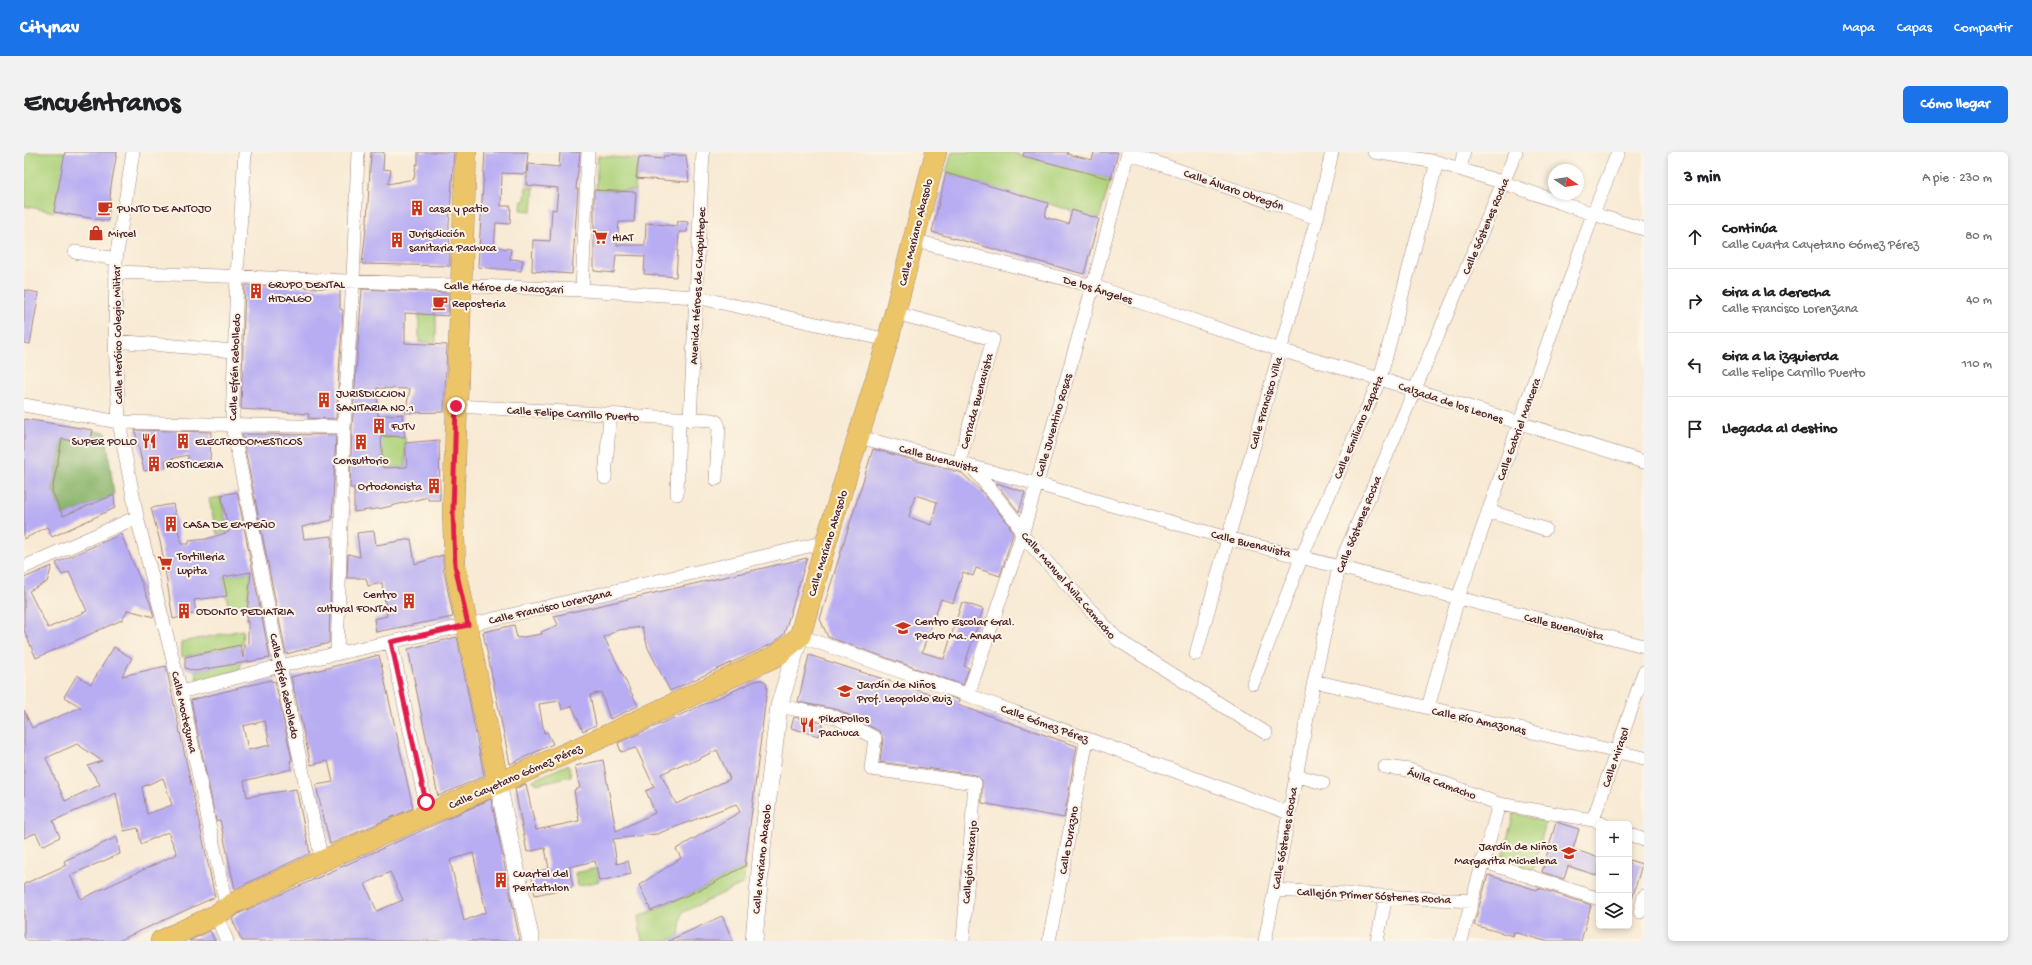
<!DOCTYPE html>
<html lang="es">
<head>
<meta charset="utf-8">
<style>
  :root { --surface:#fff; --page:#f2f2f2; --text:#202124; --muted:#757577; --line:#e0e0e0; --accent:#1a73e8 }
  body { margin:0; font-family:"Gochi Hand",sans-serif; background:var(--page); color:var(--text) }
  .controls { position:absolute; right:12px; bottom:12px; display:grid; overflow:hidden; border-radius:6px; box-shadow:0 2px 6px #0003 }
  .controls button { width:36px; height:36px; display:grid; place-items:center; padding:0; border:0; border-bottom:1px solid var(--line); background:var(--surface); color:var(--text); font:20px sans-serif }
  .compass { position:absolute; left:1524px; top:12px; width:36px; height:36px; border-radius:50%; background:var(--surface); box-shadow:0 2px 6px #0003; rotate:102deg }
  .stop { position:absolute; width:12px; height:12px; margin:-9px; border:3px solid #e11d48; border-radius:50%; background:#fff }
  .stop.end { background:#e11d48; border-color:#fff; box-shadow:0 1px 4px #0008 }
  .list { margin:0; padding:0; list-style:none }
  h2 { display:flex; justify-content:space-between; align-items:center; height:52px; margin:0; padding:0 16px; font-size:17px }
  h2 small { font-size:13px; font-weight:400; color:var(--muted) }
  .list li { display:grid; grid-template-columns:26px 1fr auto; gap:12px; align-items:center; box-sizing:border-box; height:64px; padding:0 16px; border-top:1px solid var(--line) }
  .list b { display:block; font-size:15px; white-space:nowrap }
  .list p { margin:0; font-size:13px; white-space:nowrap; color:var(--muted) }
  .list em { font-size:13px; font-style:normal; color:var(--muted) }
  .icon { flex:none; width:22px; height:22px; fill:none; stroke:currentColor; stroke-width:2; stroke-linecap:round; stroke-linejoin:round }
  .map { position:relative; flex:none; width:1620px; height:789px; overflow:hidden; border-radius:6px }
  header { display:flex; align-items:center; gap:24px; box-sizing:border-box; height:56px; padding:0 20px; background:var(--accent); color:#fff }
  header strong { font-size:19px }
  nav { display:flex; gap:22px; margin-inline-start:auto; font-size:14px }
  .intro { display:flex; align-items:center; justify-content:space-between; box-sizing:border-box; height:96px; padding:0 24px }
  h1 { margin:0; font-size:28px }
  .button { padding:10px 18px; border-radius:6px; background:var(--accent); color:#fff; font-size:14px; font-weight:700 }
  main { display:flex; gap:24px; padding:0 24px }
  aside { flex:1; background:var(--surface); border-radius:6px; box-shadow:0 2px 6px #0003 }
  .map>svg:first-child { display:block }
  .green { fill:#aed37c; stroke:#7c7954 }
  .forest { fill:#8ab56c; stroke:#6a6a4c }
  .building { fill:#b8adf3; fill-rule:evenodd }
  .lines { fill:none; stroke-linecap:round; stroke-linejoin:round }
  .minor-casing { stroke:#a18480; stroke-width:14 }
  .tertiary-casing { stroke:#a18480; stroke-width:18 }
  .primary-casing { stroke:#a18480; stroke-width:22 }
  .minor { stroke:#fff; stroke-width:13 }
  .tertiary { stroke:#fff; stroke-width:17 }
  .primary { stroke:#edc569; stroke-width:21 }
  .route { stroke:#e11d48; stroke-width:5 }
  .labels { text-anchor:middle; stroke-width:4; stroke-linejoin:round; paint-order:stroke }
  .street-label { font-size:12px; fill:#4a1f2b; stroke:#fcf5e5 }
  .poi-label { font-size:12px; fill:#4a1f2b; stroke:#fcf5e5; text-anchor:start }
</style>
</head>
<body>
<header>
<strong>Citynav</strong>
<nav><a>Mapa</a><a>Capas</a><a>Compartir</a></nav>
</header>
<div class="intro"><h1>Encuéntranos</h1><a class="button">Cómo llegar</a></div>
<main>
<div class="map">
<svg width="1620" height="789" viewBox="0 0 1620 789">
  <rect width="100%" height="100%" fill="#fcf5e5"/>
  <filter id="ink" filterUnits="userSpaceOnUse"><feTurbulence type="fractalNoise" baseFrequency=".025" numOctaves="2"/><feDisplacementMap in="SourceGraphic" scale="8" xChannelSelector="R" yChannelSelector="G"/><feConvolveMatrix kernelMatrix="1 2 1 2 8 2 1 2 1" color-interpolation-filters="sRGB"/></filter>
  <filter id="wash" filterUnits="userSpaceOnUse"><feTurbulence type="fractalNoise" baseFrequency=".012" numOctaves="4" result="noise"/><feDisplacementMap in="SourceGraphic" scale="16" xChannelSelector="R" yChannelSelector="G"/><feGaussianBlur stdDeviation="0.9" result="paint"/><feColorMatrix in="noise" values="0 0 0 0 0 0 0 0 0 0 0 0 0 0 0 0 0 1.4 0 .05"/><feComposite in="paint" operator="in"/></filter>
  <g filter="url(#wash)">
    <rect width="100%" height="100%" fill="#f8ead4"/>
    <!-- green -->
    <path class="green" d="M0,0H42L30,60L0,54Z
      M928,0H987L1087,27L1075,67L922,21Z
      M574,4L614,7L611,39L572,38Z
      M502,35H510L508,59L497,58L498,49L501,48Z
      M395,162H412V191L395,190Z
      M344,284L381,285L382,315L359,316L358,296L343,297Z
      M197,345L203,380L193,382L185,347Z
      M227,420L224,453L205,458L199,425Z
      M219,478L218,493L158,505L157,490Z
      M217,510L216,518L174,530L171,519Z
      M543,613L545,615L547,624L513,632L512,630L510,631L509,628Z
      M1490,661L1522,670L1509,718L1477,710Z
      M721,714L720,731L658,761L655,784L644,789H618L614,765L682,735Z
      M573,716L575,729L554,734L551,721Z"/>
    <!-- forest -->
    <path class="forest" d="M40,274L82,281L90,343L39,364L28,339Z"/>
    <g id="blocks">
      <!-- building -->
      <path class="building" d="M41,0H93L87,34L84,69L30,60Z
        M347,0H360L359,17L367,18L364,32L390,27L392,12H394V0H430L425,73L426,114L338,112L343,68Z
        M461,0H504L502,22L478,21L477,54H487L486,72L472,71L470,95L487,97L486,107L499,108L497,119L454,115Z
        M536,0H556L552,37H554L548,122L508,119L509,88L526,89L528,57L532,58L534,36L502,33L504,12L535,15Z
        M1000,0H1044L1043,2L1068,8L1070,0H1094L1087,27L999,4Z
        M662,3L665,30L612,26L615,5L639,7V4Z
        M922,21L1024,51L1021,65L1044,72L1048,58L1075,67L1060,122L908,80Z
        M570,38L612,40L610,70H595L593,93H621L622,71L653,74L654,69L664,70L663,80H655L652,125L620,122L621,104L592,103L590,121L570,119Z
        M221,133L316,137V157L319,158L312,267L284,266L285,262L217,257Z
        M338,137L425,141L424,164L381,161V191L423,193L420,260L381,261L386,237L353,236L354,264L378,262L381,285L357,284L359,316L383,315L381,291L415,288L416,348H404V345L359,356L330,360V336H326L328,275Z
        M0,138L15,141L6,192L0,191Z
        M0,267L69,278L66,292L38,287L28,339L39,364L90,343L91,356L28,385L23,375L0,387Z
        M111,278L187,280L186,311L164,313V303L141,308L142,316L120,319Z
        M218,282L312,283L308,368L278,375L280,387L308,384L305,491L262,502Z
        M849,297L938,321L958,340L985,373L989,382L976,424L952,416L949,424L939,420L929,451L917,447L898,500L920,507L938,450L959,457L940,514L945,516L939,533L804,485L796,467ZM891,343L913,350L907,373L885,365Z
        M972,331L1001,340L995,360Z
        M213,340L246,506L171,519L161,516V505L216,493L219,506L220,493L224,492V469L222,470L227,420L199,425L203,444L170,448L172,461L149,467L137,393L127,356L149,352L157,392H165V389L182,387L205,380L197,343Z
        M350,379L352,393L387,387L391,412L419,403V415L429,465L352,480L350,467L363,464L358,431L344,434L342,426H323L324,402L336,405L333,381Z
        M97,382L126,451L130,465L104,458L98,468L12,506L0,478V426L28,414L23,430L5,439L24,476L63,459L45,420L38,423L32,411Z
        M783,406L760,482L748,492L646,539L624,496L618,475L594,478L580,485L614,554L586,567L577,540L566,543L572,573L559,579L548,554L538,558L536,549L515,552L520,581L523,580L529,592L486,612L459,480L490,473L493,486L518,482L517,480L534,473L530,464Z
        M433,485L460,624L414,644L384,497Z
        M90,495L108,506L98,524L142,514L191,745L94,789H0V732L42,713L40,709L93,685L96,702L46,723L57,747L153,702L144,680L117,692L114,676L100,679L92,641L29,669L36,685L18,694L12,681L0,686V558L8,576L57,555L40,545L53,523L67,532ZM53,592L78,609L64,614L76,633L41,649L22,606ZM139,626L148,653L123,662L118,635Z
        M355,503L389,656L306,692L292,633L309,630L304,609L287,613L267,525Z
        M785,503L921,547L923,544L935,548L934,553L1053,594L1040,666L958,651V628L952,623L856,610L859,587L855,579L815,558L774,550Z
        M247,528L248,530L251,529L268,608L266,609L268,617L220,629L223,645L272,637L286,701L211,737L196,668L192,669L167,548ZM241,569L246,593L224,598L219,574Z
        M738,528L742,531L743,537L721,714L682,735L627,759L615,733L657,706L652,697L716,660L712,652L633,682L589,687L593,712L604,709L607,722L575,729L571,709L545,715L549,735L511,743L507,721L525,717L521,696L503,700L491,637L502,632L512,678L555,669L550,638L556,636L551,614L579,608L592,679L631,661L622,639L630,635L612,596L597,600L594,591L731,529ZM693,598L706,627L652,652L637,622L663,610L664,612Z
        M770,565L799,571L795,584L767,576Z
        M467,647L496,789H218L208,767L216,761ZM449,701L462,760L440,769L426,708ZM366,720L379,748L353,759L341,732Z
        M1532,670L1555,677L1549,697L1575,706V724L1544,714L1540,727L1518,720Z
        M1605,708L1618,712L1608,747H1605Z
        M1464,723L1513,738L1514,736L1567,753L1557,789H1521L1490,780L1489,784L1450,773Z
        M698,764L709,789H644Z
        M186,779L191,789H165Z"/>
    </g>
  </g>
  <g filter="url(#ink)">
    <use href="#blocks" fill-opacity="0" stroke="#a18480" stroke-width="1"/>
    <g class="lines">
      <!-- minor casing -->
      <g class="minor-casing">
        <path id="minor" d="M109,0L92,107L91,189L95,270L113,365L157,540L203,757
          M221,0L213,124L208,273L256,514L298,709
          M1350,0L1413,10L1480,31L1569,62L1620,77
          M1104,1L1293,66
          M1436,17L1440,0
          M888,88L1069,134L1256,198L1356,227L1620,310
          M51,100L92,107
          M92,120L558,138L672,145L864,188
          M558,138L564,0
          M871,161L969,187L935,311
          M91,189L210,199
          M0,253L95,270L320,275
          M432,254L689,268L693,270L695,275L692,327
          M666,268L679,0
          M835,285L1013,332L1203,386L1620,494
          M948,315L992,369L998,383L1094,488L1242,581
          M581,326L586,264
          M653,342L655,267
          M1464,359L1521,377
          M0,415L113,365
          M776,484L944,543L1265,661
          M367,490L404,663
          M313,502L320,275L329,128L334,0
          M1172,502L1293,66L1308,0
          M1290,529L1620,606
          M1229,531L1278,404L1356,227L1413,10
          M157,540L256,514L444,473L802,390
          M944,543L998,383L1069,134L1104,0
          M755,554L811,565L851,586L847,617L951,631L939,789
          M1404,556L1434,446L1569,62L1594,0
          M1361,615L1386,618L1475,652L1569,668L1579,672
          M1271,623L1299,631
          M1569,668L1620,520
          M1605,682L1620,688
          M1458,709L1575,747
          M1251,738L1448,749
          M1616,760L1620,744
          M192,763L203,789
          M1025,789L1063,587
          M1241,789L1290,529L1315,415L1492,0
          M1353,789L1362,744
          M1437,789L1475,652"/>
      </g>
      <!-- tertiary casing -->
      <g class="tertiary-casing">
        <path id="tertiary" d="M474,631L507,789
          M730,789L738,696L755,554L776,484"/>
      </g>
      <!-- primary casing -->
      <g class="primary-casing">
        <path id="primary" d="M442,0L429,360L431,413L474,631
          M137,789L192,763L210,751L298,709L579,585L754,503L776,484L802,390L864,188L912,0"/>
      </g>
      <!-- minor -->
      <use href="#minor" class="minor"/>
      <!-- tertiary -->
      <use href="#tertiary" class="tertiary"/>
      <!-- primary -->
      <use href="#primary" class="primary"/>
    </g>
  </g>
  <g class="lines" filter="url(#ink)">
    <!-- route -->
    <path class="route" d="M402,650L367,490L444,473L431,413L429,360L432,254"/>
  </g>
  <!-- icons -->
  <defs>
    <g id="cafe-bare" transform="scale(1.2)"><path d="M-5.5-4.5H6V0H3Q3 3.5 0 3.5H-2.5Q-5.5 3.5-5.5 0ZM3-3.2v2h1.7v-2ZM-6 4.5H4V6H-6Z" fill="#c8321e" stroke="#fcf5e5" stroke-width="2.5" paint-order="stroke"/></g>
    <g id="building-bare" transform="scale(1.2)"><path d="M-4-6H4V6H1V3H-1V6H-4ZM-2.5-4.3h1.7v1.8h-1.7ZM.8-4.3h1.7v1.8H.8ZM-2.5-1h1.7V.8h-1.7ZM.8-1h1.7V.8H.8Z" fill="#c8321e" stroke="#fcf5e5" stroke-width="2.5" paint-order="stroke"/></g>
    <g id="shop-bare" transform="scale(1.2)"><path d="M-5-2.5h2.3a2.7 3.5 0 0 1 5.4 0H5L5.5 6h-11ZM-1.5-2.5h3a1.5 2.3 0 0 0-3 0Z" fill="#c8321e" stroke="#fcf5e5" stroke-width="2.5" paint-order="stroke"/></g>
    <g id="supermarket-bare" transform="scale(1.2)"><path d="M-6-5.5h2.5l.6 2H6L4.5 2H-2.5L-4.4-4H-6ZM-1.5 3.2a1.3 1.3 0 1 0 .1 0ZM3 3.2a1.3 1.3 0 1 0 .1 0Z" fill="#c8321e" stroke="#fcf5e5" stroke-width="2.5" paint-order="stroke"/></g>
    <g id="restaurant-bare" transform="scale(1.2)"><path d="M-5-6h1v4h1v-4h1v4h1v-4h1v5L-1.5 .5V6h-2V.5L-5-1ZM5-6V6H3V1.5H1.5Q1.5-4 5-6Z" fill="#c8321e" stroke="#fcf5e5" stroke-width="2.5" paint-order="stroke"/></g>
    <g id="school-bare" transform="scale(1.2)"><path d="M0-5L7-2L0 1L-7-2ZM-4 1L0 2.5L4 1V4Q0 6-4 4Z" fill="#c8321e" stroke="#fcf5e5" stroke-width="2.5" paint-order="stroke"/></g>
  </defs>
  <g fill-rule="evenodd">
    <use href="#cafe-bare" x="81" y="56"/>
    <use href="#building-bare" x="393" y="56"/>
    <use href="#shop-bare" x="72" y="81"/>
    <use href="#supermarket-bare" x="576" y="85"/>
    <use href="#building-bare" x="373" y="88"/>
    <use href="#building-bare" x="232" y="139"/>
    <use href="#cafe-bare" x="416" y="151"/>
    <use href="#building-bare" x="300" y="248"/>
    <use href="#building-bare" x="355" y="274"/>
    <use href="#restaurant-bare" x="125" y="289"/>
    <use href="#building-bare" x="159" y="289"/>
    <use href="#building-bare" x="337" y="290"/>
    <use href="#building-bare" x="130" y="312"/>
    <use href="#building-bare" x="410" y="334"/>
    <use href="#building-bare" x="147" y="372"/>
    <use href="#supermarket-bare" x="141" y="411"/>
    <use href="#building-bare" x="385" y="449"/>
    <use href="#building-bare" x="160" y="459"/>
    <use href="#school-bare" x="879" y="476"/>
    <use href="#school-bare" x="821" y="539"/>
    <use href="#restaurant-bare" x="783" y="573"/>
    <use href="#school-bare" x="1545" y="701"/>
    <use href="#building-bare" x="477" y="728"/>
  </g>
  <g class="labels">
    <!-- street labels -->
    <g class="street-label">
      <text transform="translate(1210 37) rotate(19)" y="4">Calle Álvaro Obregón</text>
      <text transform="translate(1461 74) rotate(-67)" y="4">Calle Sóstenes Rocha</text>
      <text transform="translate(891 80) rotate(-76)" y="4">Calle Mariano Abasolo</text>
      <text transform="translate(673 134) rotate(-87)" y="4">Avenida Héroes de Chapultepec</text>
      <text transform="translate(480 135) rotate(2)" y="4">Calle Héroe de Nacozari</text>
      <text transform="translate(1074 137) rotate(17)" y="4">De los Ángeles</text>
      <text transform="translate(93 183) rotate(-91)" y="4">Calle Heróico Colegio Militar</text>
      <text transform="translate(210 215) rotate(-88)" y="4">Calle Efrén Rebolledo</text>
      <text transform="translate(952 249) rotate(-75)" y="4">Cerrada Buenavista</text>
      <text transform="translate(1427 250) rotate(18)" y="4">Calzada de los Leones</text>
      <text transform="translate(1241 251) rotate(-74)" y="4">Calle Francisco Villa</text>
      <text transform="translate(549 261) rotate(3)" y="4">Calle Felipe Carrillo Puerto</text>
      <text transform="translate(1029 273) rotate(-74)" y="4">Calle Juventino Rosas</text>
      <text transform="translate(1334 275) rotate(-67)" y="4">Calle Emiliano Zapata</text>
      <text transform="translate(1494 277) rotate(-70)" y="4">Calle Gabriel Mancera</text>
      <text transform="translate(915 306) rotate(15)" y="4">Calle Buenavista</text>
      <text transform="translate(1334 372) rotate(-68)" y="4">Calle Sóstenes Rocha</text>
      <text transform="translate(803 391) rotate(-73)" y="4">Calle Mariano Abasolo</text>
      <text transform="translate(1227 391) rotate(14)" y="4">Calle Buenavista</text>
      <text transform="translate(1045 433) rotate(49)" y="4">Calle Manuel Ávila Camacho</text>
      <text transform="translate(526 454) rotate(-13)" y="4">Calle Francisco Lorenzana</text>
      <text transform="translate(1540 474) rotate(14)" y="4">Calle Buenavista</text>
      <text transform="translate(261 534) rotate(78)" y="4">Calle Efrén Rebolledo</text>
      <text transform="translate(161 560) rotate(77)" y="4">Calle Moctezuma</text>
      <text transform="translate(1455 568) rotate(12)" y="4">Calle Río Amazonas</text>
      <text transform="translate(1021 571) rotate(20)" y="4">Calle Gómez Pérez</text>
      <text transform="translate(1591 605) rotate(-71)" y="4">Calle Mirasol</text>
      <text transform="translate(491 624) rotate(-24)" y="4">Calle Cayetano Gómez Pérez</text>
      <text transform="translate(1418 631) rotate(20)" y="4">Ávila Camacho</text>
      <text transform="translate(1260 686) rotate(-80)" y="4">Calle Sóstenes Rocha</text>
      <text transform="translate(1044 688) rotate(-80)" y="4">Calle Durazno</text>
      <text transform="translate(737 707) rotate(-84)" y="4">Calle Mariano Abasolo</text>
      <text transform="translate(945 710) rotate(-85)" y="4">Callejón Naranjo</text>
      <text transform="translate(1350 743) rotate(3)" y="4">Callejón Primer Sóstenes Rocha</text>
    </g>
    <!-- poi labels -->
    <g class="poi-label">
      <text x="93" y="60">PUNTO DE ANTOJO</text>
      <text x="405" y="60">casa y patio</text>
      <text x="84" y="85">Mircel</text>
      <text x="385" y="85">Jurisdicción<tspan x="385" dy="14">sanitaria Pachuca</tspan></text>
      <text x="588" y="89">HIAT</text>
      <text x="244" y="136">GRUPO DENTAL<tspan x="244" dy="14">HIDALGO</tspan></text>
      <text x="428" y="155">Reposteria</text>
      <text x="312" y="245">JURISDICCION<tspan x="312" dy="14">SANITARIA NO.1</tspan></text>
      <text x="367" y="278">FUTV</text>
      <text x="113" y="293" text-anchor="end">SUPER POLLO</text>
      <text x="171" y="293">ELECTRODOMESTICOS</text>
      <text x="337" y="312" text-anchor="middle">Consultorio</text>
      <text x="142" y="316">ROSTICERIA</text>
      <text x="398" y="338" text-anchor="end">Ortodoncista</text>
      <text x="159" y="376">CASA DE EMPEÑO</text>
      <text x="153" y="408">Tortilleria<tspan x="153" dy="14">Lupita</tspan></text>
      <text x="373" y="446" text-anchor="end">Centro<tspan x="373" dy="14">cultural FONTAN</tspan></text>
      <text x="172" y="463">ODONTO PEDIATRIA</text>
      <text x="891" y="473">Centro Escolar Gral.<tspan x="891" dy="14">Pedro Ma. Anaya</tspan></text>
      <text x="833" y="536">Jardín de Niños<tspan x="833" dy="14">Prof. Leopoldo Ruiz</tspan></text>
      <text x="795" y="570">PikaPollos<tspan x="795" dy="14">Pachuca</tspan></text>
      <text x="1533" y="698" text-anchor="end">Jardín de Niños<tspan x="1533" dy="14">Margarita Michelena</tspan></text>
      <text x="489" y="725">Cuartel del<tspan x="489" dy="14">Pentathlon</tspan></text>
    </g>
  </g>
</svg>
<div class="controls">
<button>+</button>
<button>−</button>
<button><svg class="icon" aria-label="layers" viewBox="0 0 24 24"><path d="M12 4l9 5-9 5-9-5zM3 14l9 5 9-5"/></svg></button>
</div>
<svg class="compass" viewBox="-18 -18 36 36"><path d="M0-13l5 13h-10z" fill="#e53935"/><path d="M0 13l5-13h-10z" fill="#757577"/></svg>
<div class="stop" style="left:402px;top:650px"></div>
<div class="stop end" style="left:432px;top:254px"></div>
</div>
<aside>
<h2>3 min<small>A pie · 230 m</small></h2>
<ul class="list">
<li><svg class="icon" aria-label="ahead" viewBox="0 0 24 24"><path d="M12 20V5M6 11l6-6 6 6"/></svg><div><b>Continúa</b><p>Calle Cuarta Cayetano Gómez Pérez</p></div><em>80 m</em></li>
<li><svg class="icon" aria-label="right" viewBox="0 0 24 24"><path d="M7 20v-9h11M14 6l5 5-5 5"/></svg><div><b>Gira a la derecha</b><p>Calle Francisco Lorenzana</p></div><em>40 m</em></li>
<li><svg class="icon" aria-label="left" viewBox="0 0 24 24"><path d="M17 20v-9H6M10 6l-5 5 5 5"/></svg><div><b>Gira a la izquierda</b><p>Calle Felipe Carrillo Puerto</p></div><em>110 m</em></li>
<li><svg class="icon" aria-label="arrive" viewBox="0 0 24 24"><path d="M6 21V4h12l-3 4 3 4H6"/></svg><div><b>Llegada al destino</b></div></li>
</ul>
</aside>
</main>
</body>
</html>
